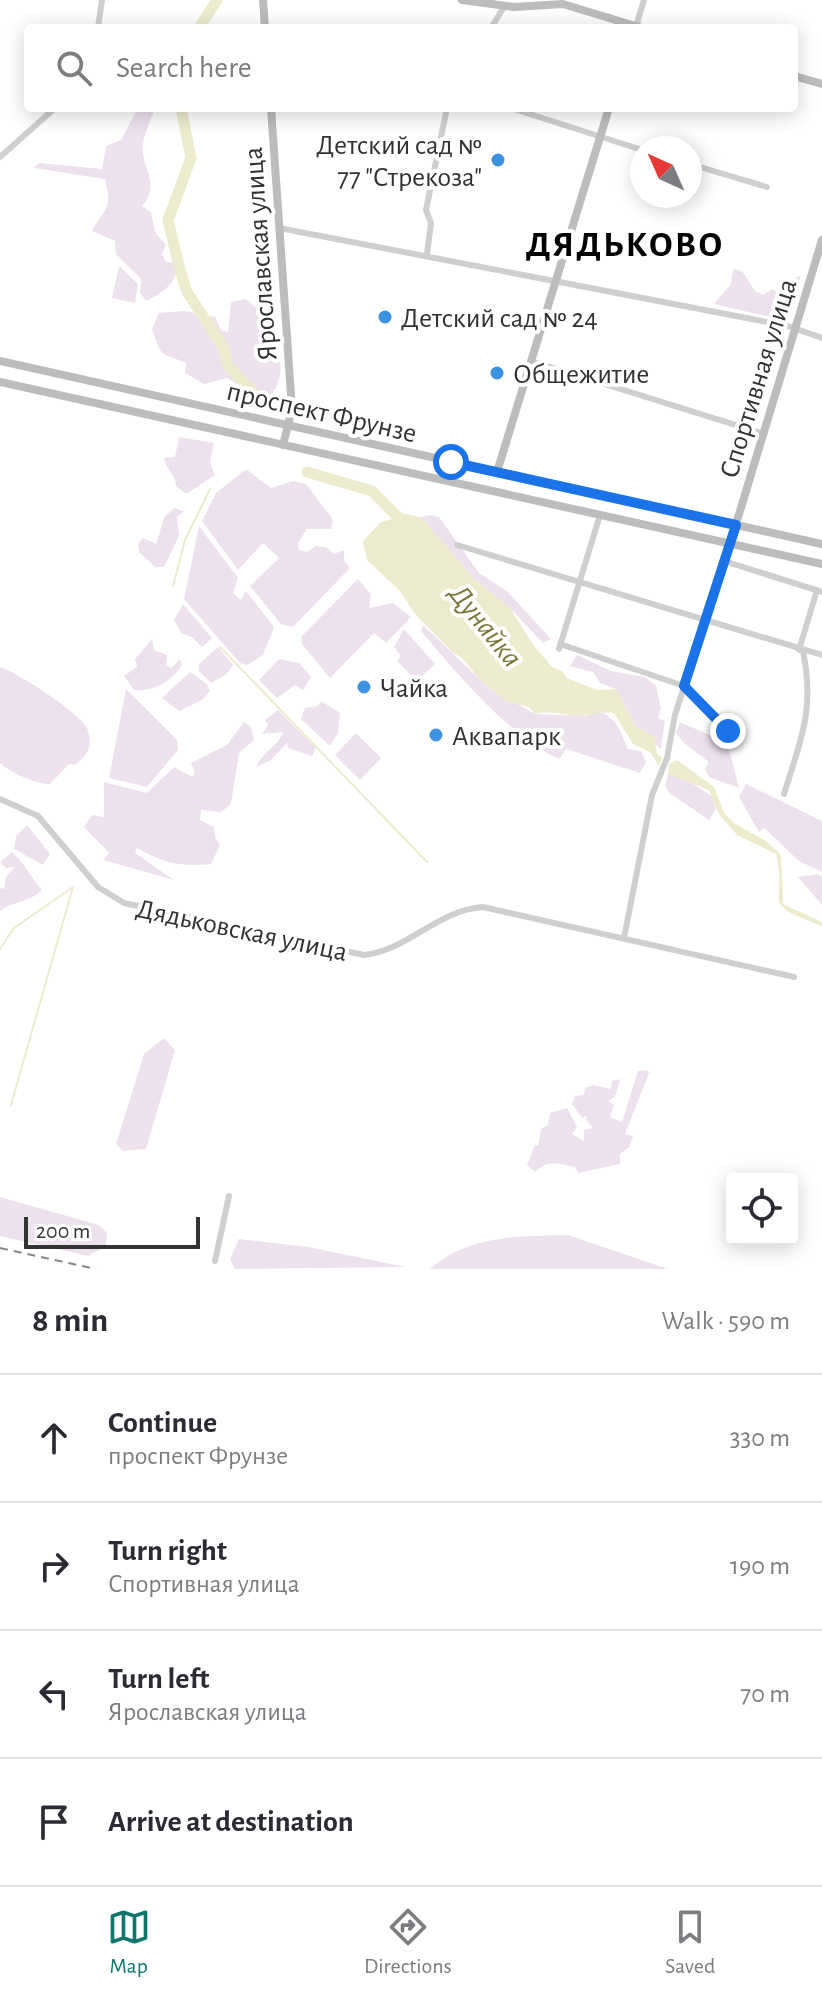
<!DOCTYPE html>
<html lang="en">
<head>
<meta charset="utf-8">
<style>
  :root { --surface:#fff; --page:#f7f7f7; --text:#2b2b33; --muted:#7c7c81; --line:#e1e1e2; --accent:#0f766e }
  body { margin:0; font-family:"Alegreya Sans",sans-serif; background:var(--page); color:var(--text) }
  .controls { position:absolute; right:24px; bottom:24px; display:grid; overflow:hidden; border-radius:8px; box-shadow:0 4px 20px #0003 }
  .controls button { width:72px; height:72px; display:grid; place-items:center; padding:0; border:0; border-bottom:2px solid var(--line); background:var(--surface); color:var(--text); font:40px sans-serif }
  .compass { position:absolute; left:630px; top:136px; width:72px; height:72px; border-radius:50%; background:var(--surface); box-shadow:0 4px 20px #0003; rotate:315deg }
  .scale { position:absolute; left:24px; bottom:20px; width:176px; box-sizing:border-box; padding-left:8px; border:4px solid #323232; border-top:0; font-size:22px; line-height:28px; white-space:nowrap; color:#323232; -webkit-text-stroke:6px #fff; paint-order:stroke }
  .stop { position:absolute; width:24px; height:24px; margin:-18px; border:6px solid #1a73e8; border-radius:50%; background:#fff }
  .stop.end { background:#1a73e8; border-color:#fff; box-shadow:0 2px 8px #0008 }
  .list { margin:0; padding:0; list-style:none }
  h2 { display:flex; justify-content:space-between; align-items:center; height:104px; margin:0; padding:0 32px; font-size:34px }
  h2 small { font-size:26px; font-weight:400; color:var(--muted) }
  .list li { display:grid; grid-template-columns:52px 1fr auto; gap:24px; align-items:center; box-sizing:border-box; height:128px; padding:0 32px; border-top:2px solid var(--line) }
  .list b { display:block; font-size:30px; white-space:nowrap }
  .list p { margin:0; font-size:26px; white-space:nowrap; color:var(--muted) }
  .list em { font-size:26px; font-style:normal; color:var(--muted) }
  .icon { flex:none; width:44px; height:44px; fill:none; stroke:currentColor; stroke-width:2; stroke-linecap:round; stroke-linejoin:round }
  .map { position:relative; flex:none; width:822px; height:1269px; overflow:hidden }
  .search { position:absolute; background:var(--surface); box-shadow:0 4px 20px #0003; left:24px; right:24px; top:24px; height:88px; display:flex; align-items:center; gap:20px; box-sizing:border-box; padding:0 28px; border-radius:8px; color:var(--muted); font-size:30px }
  .sheet { height:616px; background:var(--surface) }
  nav { display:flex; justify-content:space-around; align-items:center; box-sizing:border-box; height:112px; border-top:2px solid var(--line); background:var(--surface); font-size:22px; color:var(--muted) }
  nav a { display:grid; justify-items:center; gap:4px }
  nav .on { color:var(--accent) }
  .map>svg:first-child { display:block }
  .green { fill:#eee1ee }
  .water { fill:#edebce }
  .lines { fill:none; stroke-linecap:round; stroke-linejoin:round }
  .stream { stroke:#edebce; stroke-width:2 }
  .river { stroke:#edebce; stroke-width:11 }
  .street { stroke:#cfcfcf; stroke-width:6 }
  .secondary { stroke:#bcbcbc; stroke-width:8 }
  .rail { stroke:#878787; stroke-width:2; stroke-dasharray:8 6; stroke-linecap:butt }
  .route { stroke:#1a73e8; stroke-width:10 }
  .poi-dot { fill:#3c92e1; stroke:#fff; stroke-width:3 }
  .labels { text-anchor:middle; stroke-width:8; stroke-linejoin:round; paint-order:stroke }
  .poi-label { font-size:28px; fill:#323232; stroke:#fff; text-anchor:start }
  .street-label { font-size:28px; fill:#323232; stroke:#fff }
  .water-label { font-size:30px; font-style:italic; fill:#797637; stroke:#fff }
  .district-label { font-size:36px; font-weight:bold; letter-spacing:2px; fill:#000; stroke:#fff }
</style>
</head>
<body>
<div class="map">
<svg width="822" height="1269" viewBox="0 0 822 1269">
  <rect width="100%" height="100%" fill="#fff"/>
  <!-- green -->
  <path class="green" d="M138,108H155C151,120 144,133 143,145C140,166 162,184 142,206L151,212L155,232L166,245L162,254L166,262H174C183,281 160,294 146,301L140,293L141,279L116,254L115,241L92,231C104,207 113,213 105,179L34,168L39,163L102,169L106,146L121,140Z
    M119,266L138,284L135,303L112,298Z
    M733,269L742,271L755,291L763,295L772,289L783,295L792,289L796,277L801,276L787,321L714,304L731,284Z
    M246,299L255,307L268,305L275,315L273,347C285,361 282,384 269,397H242L237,384L227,378L204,384L185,373L186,363C160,352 162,359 152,329L159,313L184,311L215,317L221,330L228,332L231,302Z
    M179,437L214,443L210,462L215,475L186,494L176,486C176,474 165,469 164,458L175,457Z
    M246,469L271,488L293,481L306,484L333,520L331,529H307L298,543L299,550L307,552L315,546L326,547L334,554L344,550V561L350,568L293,627L282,625L250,586L279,558L263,543L238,570L202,521L216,493Z
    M174,508L184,511L177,517L179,536L164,567H155L139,552L138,544L143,538L156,544L164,518Z
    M431,515L439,517L479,573L508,592L551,639L543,643L510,608L475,580L421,517Z
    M199,526L238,578L233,593L241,600L246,591L274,627L263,655L247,665L240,663L184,599Z
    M358,579L371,594L369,608L393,603L411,617L386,643L374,633L330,678L302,644L301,637Z
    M183,604L212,638L202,647L192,637L181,633L174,620Z
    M423,625L489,688L535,714L586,716L598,711C617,717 621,733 628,749L641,751L646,762L640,773L566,749L559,759C510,737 456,673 421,631Z
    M404,629L435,664L417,681L397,661L401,656L394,647Z
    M152,639L154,650L167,655L166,665L171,668L180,659L182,665C172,681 154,692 134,690L124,676L137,667L135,659Z
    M218,647L233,665L227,674L211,683L199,671V664Z
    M577,655L611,671L645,677L656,686L661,708L658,718L665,721L661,749L636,727L616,689L600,683L593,672L570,666Z
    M279,659L299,663L311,677L303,690L295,685L277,698L259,680Z
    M0,667C17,672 81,714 87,728C94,746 88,755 75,765L69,764L50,784C38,785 9,772 0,763Z
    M190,672L207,684L210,691L202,700L179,711L162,698Z
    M126,689L177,740L178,750L147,787L109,778Z
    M321,701L340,713L338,733L330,746L301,719L305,708L318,706Z
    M278,710L316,748L312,756L288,748L287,743L271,760L256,767C262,752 279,746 283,732L262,734L268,725L265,720Z
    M244,722L251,727L254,740L239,753L231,804L221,812L201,810L200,820L214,827L215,837L220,845L211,864C180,867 163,863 137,848L135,853L174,880L103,860L109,853L84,827L92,815L104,817V782L147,793L174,767L192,777L195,772L191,763L227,745Z
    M680,722L714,737L721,731C730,749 734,768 739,788L709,777L705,769L709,762L684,743L676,733Z
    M356,733L381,758L360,780L335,755Z
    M668,774L687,780L713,797L716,809L709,820L669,793L665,786Z
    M746,784L822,821V872L799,861L764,828L759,832L739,797Z
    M27,825L50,854L43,865L14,849L16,836Z
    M12,852C26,865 32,879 42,890C29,903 13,901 0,911V888L4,889L6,877L15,867L6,868L0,862Z
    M818,874L822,877V905L798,877Z
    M164,1038L175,1050L146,1149L123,1151L116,1144L144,1054Z
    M647,1070L649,1073L625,1134L633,1136L629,1147L620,1154V1164L578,1173L575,1167C558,1163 547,1160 535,1172L527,1165L535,1145L538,1146L541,1129L548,1125L550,1113L567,1108L577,1127L572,1134L584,1141V1130L593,1128L586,1120L587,1115L582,1118L572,1104L575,1096L584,1095L585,1088L594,1085L611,1089L612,1081L620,1079L615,1097L608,1101L614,1105L610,1117L622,1122L638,1071Z
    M0,1197L99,1225L107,1233L106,1246L88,1256L0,1236Z
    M568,1235L668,1269H430C468,1235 521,1236 568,1235Z
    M239,1239L308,1247L406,1267L235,1269L230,1259Z"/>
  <!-- water -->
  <path class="water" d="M395,512L421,517L475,580L510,608L534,646L552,667L562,671L567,678L597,690L616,689L636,727L654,736L657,754L662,758L659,766L650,752L633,744L614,713C603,712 598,713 588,715C571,719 553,709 535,714L529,707L509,702L482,682L461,657L453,653L415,614L400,591L367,560L363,541L381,522L392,519Z
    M677,760L714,787L724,813L734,823L766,841L781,855L783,904L822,922V926C756,901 789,908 776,854L737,835L719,814L709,790L668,774L669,764Z"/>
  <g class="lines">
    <!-- stream -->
    <path class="stream" d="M173,586L185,540L210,489
      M220,647L427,862
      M0,949L14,928L73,887L11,1105"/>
    <!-- river -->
    <path class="river" d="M199,28L217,0
      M181,108L191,158L168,220L180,270L187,292L223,347L227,364L261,401
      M307,472L372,491L403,522"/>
    <!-- street -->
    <path class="street" d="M636,26L644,0
      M98,28L102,0
      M491,28L504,7
      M511,108L642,150
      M0,157L55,108
      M690,164L767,187
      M279,228L788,326L822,338
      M427,254L431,223L426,210L447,108
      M531,361L764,434
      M457,545L822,655
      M724,561L822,592
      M560,644L684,686L728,731
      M559,649L600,515
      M799,650L817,590
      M784,794C801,739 815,710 803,651
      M0,799L38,816L98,887L124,903L364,955C409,950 437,910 483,907L794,977
      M624,938L652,795L667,758L675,715L730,544
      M215,1261L229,1196"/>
    <!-- secondary -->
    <path class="secondary" d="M263,0L265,28
      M462,0L514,7L563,4L642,28
      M794,76L822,84
      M271,108L292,409L283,445
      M0,361L822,544
      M0,382L822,564
      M497,472L609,108
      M730,544L822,240"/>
    <!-- rail -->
    <path class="rail" d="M0,1248L96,1269"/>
  </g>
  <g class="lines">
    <!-- route -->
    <path class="route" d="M451,462L736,525L684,686L728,731"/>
  </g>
  <!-- markers -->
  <g class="poi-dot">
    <circle cx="498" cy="160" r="8"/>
    <circle cx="385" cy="317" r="8"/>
    <circle cx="497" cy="373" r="8"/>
    <circle cx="364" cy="687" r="8"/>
    <circle cx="436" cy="735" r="8"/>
  </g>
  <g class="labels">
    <!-- poi labels -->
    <g class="poi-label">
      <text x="482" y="154" text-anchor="end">Детский сад №<tspan x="482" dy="32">77 "Стрекоза"</tspan></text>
      <text x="401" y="327">Детский сад № 24</text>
      <text x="513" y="383">Общежитие</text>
      <text x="380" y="697">Чайка</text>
      <text x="452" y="745">Аквапарк</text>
    </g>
    <!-- street labels -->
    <g class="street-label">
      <text transform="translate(259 254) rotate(-94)" y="10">Ярославская улица</text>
      <text transform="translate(757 378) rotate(-73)" y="10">Спортивная улица</text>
      <text transform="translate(322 411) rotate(13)" y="10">проспект Фрунзе</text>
      <text transform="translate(242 929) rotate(12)" y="10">Дядьковская улица</text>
    </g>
    <!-- water labels -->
    <g class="water-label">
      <text transform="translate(486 625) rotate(51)" y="10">Дунайка</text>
    </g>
    <!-- district labels -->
    <g class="district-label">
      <text x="625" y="256">ДЯДЬКОВО</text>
    </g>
  </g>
</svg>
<div class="controls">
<button><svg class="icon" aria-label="locate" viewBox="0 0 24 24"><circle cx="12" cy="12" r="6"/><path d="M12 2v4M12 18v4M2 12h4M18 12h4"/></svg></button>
</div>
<svg class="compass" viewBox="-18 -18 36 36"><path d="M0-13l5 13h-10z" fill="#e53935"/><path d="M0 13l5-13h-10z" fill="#7c7c81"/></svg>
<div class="scale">200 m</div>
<div class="stop" style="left:451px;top:462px"></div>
<div class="stop end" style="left:728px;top:731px"></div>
<div class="search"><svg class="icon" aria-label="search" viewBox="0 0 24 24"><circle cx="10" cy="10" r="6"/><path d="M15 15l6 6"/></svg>Search here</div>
</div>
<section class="sheet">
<h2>8 min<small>Walk · 590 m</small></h2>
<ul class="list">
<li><svg class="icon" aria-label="ahead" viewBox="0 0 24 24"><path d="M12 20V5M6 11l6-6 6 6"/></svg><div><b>Continue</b><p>проспект Фрунзе</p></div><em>330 m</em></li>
<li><svg class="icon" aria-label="right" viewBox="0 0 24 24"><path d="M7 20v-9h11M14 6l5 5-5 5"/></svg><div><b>Turn right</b><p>Спортивная улица</p></div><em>190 m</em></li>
<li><svg class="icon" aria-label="left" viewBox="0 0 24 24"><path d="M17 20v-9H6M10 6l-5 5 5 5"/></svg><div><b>Turn left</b><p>Ярославская улица</p></div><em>70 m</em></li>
<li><svg class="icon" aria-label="arrive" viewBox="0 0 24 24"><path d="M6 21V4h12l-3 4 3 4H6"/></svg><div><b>Arrive at destination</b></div></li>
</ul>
</section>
<nav>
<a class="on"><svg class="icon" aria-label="map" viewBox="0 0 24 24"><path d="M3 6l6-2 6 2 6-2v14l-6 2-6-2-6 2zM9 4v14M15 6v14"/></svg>Map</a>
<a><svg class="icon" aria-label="directions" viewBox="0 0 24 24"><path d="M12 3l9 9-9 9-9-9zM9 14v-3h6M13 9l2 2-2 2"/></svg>Directions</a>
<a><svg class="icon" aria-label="saved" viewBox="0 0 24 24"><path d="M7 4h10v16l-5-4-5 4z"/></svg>Saved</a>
</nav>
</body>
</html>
